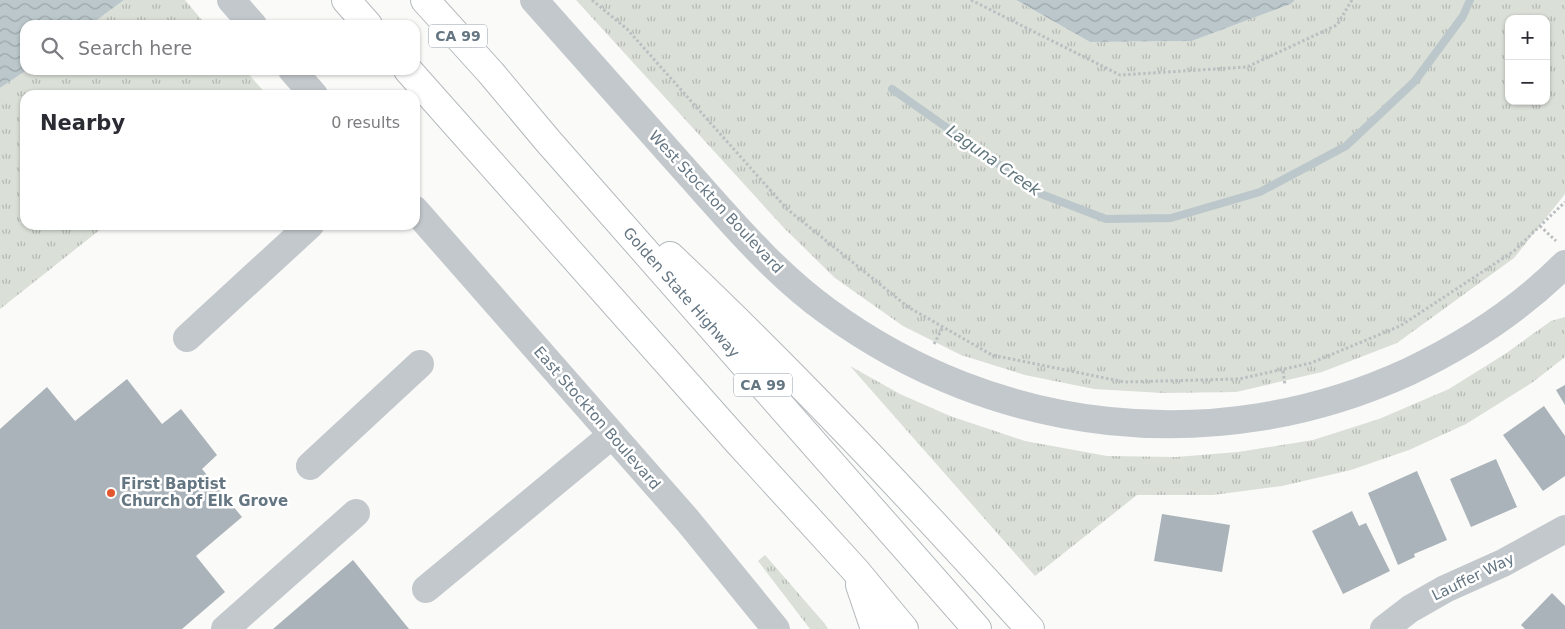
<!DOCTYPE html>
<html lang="en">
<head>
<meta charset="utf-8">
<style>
  :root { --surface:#fff; --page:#f7f7f7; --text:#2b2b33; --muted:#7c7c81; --line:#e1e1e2 }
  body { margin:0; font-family:"DejaVu Sans",sans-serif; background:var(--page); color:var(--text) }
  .controls { position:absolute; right:15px; top:15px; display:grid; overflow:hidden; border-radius:10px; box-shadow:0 1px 4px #0004 }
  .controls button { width:45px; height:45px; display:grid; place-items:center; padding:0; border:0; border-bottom:1px solid var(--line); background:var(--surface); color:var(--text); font:25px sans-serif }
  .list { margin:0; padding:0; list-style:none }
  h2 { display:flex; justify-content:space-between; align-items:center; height:65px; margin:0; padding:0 20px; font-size:21px }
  h2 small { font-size:16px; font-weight:400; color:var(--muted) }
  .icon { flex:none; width:28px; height:28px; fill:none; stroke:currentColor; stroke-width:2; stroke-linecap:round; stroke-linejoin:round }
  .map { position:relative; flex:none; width:1565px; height:629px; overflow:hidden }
  .search { position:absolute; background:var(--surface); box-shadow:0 1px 4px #0004; left:20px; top:20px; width:400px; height:55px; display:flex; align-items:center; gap:12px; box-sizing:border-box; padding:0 18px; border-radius:15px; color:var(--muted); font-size:19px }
  .panel { position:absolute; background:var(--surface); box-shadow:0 1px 4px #0004; left:20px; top:90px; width:400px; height:140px; border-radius:15px }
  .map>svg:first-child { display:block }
  .grass { fill:url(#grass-tufts); fill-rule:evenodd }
  .water { fill:url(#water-waves) }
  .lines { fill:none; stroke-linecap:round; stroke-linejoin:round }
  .stream { stroke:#bbc7cb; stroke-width:8 }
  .building { fill:#aab3b9 }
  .highway-casing { stroke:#b4b9bd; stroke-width:30 }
  .path { stroke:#bbbfc2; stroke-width:3; stroke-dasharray:2.5 2.5; stroke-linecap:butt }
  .minor { stroke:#c3c8cc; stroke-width:28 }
  .highway { stroke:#fff; stroke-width:28 }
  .poi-dot { fill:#e4572e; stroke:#fff; stroke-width:2 }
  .labels { text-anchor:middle; stroke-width:5; stroke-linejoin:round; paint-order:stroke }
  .shield { fill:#fff; stroke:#939fa8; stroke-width:1 }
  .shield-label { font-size:14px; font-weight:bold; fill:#657683 }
  .street-label { font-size:15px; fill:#657683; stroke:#fff }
  .poi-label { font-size:15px; font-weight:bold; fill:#657683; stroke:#fff; text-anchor:start }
  .water-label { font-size:16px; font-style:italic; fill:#60757c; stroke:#fff }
</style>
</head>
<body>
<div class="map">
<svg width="1565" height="629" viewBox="0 0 1565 629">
  <defs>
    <pattern id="grass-tufts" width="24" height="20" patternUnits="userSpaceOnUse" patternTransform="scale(1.25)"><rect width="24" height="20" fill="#dadfd7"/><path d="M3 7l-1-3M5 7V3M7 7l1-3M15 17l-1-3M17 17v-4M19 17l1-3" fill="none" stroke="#b4b9b4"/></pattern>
    <pattern id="water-waves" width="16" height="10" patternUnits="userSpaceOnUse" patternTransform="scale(1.25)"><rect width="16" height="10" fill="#bbc7cb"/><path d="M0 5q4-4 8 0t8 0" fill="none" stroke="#9ca6aa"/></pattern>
  </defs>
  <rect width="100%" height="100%" fill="#fafaf8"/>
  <!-- grass -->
  <path class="grass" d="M124,0H185L206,25H90Z
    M576,0H1016L1090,42L1192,41L1291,4L1295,0H1565V194L1514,258L1397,343L1322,372L1236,392L1163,393L1094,389L1025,375L961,355L903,326L835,278L784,228ZM1509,19H1546V101H1509Z
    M27,70H245L267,95H25V225H106L0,309V88Z
    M1565,317V357L1533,382L1466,424L1409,450L1351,470L1282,486L1213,495H1137L1035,576L850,366L900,394L950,416L1025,441L1107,456L1176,457L1238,452L1313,440L1379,419L1449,389L1505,354L1551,321Z
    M765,555L825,624L828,629H810L758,561Z"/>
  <!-- water -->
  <path class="water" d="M0,0H124L90,25H25V70H27L0,88Z
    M1016,0H1295L1291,4L1192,41L1090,42Z"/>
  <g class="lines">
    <!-- stream -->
    <path class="stream" d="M892,89L1041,194L1106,219L1171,218L1260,192L1346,146L1415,81L1463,16L1470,0"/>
  </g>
  <!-- building -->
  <path class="building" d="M127,379L162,424L181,409L217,455L202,469L242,517L196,556L225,592L182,629H0V429L47,387L75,421Z
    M1565,385V405L1556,390Z
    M1544,406L1565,436V476L1543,491L1503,435Z
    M1496,459L1517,507L1471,527L1450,479Z
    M1417,471L1447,540L1414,554L1415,557L1398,565L1368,493Z
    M1352,511L1359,526L1366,523L1390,571L1343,594L1312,531Z
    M1162,514L1230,525L1222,572L1154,561Z
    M353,560L409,629H273Z
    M1552,593L1565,606V629H1525L1521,625Z"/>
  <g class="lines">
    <!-- highway casing -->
    <g class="highway-casing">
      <g id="highway">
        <path d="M346,0L368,25"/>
        <path id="s1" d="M425,0L491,73L548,141L977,629"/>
        <path d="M408,70L739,443L855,570L904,629"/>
        <path d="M670,256C796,375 914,501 1030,629"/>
        <path d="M860,585L875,629"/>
      </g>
    </g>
    <!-- path -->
    <path class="path" d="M592,0L627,29L787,209L908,307L992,355L1124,382L1239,379L1311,363L1400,326L1514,251L1565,202
      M971,0L1120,75L1247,67L1337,25L1352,0
      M1540,226L1556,241
      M934,344L943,327
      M1283,371L1285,385"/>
    <!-- minor -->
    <path class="minor" d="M231,0L253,25
      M534,0C585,57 636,114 686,171C730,220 773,272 827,311C996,435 1216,460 1408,372C1465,345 1520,309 1565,264
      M292,70L314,95
      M415,210L688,521L776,629
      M187,338L310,225
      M310,466L420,364
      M426,589L612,435
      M225,629L356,513
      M1384,629L1410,609L1445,589L1503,563L1565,529"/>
    <!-- highway -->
    <use href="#highway" class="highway"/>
  </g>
  <!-- markers -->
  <circle class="poi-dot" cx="111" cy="493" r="5"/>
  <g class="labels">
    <!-- shield labels -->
    <g class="shield">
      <rect x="429" y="24.5" width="58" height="23" rx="4"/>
      <rect x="734" y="373.5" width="58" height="23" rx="4"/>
    </g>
    <g class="shield-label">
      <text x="458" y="41">CA 99</text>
      <text x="763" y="390">CA 99</text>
    </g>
    <!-- street labels -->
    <g class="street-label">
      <text transform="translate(716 202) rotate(47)" y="5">West Stockton Boulevard</text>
      <text dy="5" stroke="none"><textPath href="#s1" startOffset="389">Golden State Highway</textPath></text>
      <text transform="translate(597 418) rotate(49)" y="5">East Stockton Boulevard</text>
      <text transform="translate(1473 577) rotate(-26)" y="5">Lauffer Way</text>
    </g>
    <!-- poi labels -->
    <g class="poi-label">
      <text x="121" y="489">First Baptist<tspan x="121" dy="17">Church of Elk Grove</tspan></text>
    </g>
    <!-- water labels -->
    <g class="water-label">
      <text transform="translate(994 160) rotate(35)" y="6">Laguna Creek</text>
    </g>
  </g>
</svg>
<div class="controls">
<button>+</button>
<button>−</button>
</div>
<div class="search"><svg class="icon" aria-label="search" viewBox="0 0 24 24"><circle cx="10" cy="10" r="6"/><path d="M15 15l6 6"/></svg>Search here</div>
<section class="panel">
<h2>Nearby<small>0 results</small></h2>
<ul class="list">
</ul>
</section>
</div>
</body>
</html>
